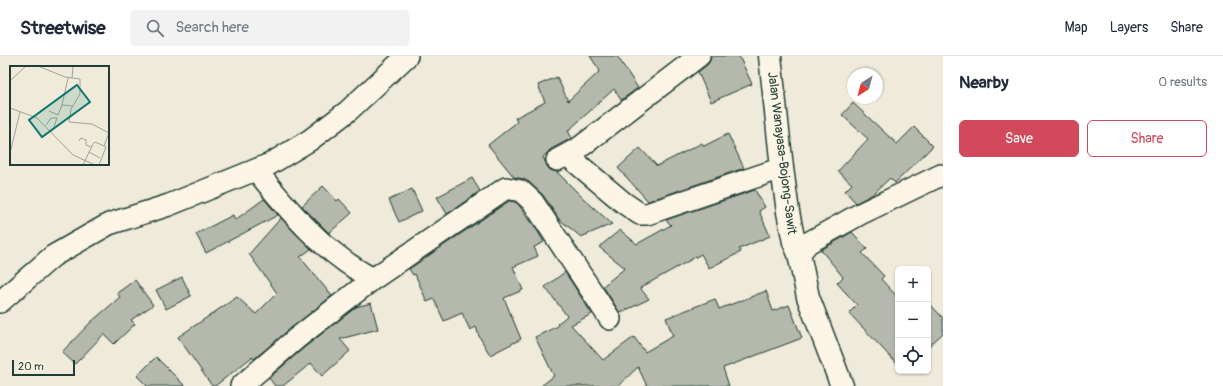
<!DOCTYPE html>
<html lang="en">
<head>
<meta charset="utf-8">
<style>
  :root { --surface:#fff; --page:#f2f2f3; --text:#1f2937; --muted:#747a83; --line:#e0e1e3; --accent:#d1495b }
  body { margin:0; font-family:Pangolin,sans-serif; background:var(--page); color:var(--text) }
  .controls { position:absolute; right:12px; bottom:12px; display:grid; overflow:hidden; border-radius:6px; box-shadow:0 1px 3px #0004 }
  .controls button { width:36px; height:36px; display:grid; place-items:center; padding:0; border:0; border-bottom:1px solid var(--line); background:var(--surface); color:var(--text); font:20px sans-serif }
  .compass { position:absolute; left:847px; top:12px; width:36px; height:36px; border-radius:50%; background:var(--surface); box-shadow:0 1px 3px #0004; rotate:216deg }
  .scale { position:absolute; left:12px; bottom:10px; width:63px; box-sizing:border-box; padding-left:4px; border:2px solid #1f3d34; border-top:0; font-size:11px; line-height:14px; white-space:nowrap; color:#1f3d34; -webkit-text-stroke:3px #fcf5e5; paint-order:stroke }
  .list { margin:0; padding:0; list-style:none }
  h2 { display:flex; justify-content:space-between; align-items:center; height:52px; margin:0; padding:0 16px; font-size:17px }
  h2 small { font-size:13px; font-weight:400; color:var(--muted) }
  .actions { display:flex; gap:8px; padding:12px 16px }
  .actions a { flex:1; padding:9px 0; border:1px solid var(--accent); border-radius:6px; text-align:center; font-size:14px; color:var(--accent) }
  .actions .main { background:var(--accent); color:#fff }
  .icon { flex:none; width:22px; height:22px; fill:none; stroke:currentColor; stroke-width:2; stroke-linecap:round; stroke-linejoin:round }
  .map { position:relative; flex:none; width:943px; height:330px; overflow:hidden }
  header { display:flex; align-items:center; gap:24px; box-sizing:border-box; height:56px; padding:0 20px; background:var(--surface); border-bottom:1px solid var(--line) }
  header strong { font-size:19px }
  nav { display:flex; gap:22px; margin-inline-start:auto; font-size:14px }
  .search { width:280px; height:36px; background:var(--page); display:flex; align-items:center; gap:10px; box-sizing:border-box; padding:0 14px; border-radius:6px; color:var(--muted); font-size:15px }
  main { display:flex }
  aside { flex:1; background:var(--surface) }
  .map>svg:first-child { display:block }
  .building { fill:#b5b9ad; stroke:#1f3d34 }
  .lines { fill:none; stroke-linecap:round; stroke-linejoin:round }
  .minor-casing { stroke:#1f3d34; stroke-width:24 }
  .primary-casing { stroke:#1f3d34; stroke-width:25 }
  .minor { stroke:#fcf5e5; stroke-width:21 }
  .primary { stroke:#fcf5e5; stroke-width:22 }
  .labels { text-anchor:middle; stroke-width:3.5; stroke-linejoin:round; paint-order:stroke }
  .street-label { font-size:13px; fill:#1f3d34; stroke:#fcf5e5 }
  .inset-road { fill:none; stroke:#9ca598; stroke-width:1 }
  .view { fill:#0f766e; fill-opacity:0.15; stroke:#0f766e; stroke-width:2 }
  .inset-edge { fill:none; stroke:#1f3d34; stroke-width:2 }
</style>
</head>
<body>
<header>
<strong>Streetwise</strong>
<div class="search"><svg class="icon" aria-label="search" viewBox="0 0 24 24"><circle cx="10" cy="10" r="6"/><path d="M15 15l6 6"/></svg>Search here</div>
<nav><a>Map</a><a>Layers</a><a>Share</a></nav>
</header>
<main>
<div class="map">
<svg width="943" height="330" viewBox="0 0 943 330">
  <rect width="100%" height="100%" fill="#efeada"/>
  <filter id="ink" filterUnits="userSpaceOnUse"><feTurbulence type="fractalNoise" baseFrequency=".025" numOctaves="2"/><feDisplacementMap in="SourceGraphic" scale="8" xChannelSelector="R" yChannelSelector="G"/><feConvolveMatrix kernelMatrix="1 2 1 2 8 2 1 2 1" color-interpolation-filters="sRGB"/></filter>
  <g filter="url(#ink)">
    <!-- building -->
    <path class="building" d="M590,0H617L638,32L621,44L614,33L568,75L572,82L551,93L543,101L547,110L550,114L557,116L583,142L612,168L581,181L559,163L543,139L529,126L523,123L514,121L488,89L517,66L515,62L545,46L538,29L557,21L568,45L600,15Z
      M711,0H739L752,28L711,46L698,16L707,9L710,5Z
      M853,47L897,88L914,71L933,90L895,127L890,122L873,138L856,147L845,135L852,128L838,115L868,83L842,59Z
      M728,78L744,112L648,145L618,112L640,92L657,110L702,87L704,90Z
      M472,122L480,135L447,158L437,141Z
      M323,130L337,145L339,143L352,157L329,177L302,150Z
      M412,133L422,155L399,166L389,144Z
      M755,134L765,151L759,155L770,180L739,193L741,196L709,212L701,198L640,232L649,243L620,257L603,230L625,212L599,191L620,174L637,188L671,169L666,164Z
      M264,143L278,159L206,197L196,178L233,159L235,164Z
      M509,145L515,146L518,148L535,171L544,186L534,191L538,200L513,211L523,234L504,242L521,283L490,299L479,280L476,271L470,274L462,257L444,265L434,243L427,246L415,218L413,219L409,213Z
      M281,162L311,193L300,201L332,240L290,273L254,303L252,301L215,330H212L178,281L237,241L256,258L277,237L249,198Z
      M852,176L867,193L862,197L884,220L881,223L898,242V309L849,257L857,249L837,227L843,221L821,194Z
      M565,216L592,258L571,269L603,304L634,281L645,296L673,280L666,262L715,243L719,253L766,235L773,255L789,249L802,282L723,312L729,330H647L638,311L618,330H541L554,320L535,281L558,270L557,268L567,260L545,231Z
      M182,221L191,240L166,253L156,234Z
      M135,224L153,249L131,264L135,268L114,288L104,278L75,308L62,296L90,267L120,241L117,237Z
      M928,246L943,262V277L928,291Z
      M371,247L378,273L340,283L350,295L322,320L311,307L283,330H275L269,322L305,291L356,251Z
      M156,301L185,330H147L137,320Z"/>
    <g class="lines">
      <!-- minor casing -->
      <g class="minor-casing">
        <path id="minor" d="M567,99L624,147L640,158H647L782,112
          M557,104L579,92L699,0
          M256,114C289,155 325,198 373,223L506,132L521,135L533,146L610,263
          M799,198L808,187L860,158L941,119
          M0,246L53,200L109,168L169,149L270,108L310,84L348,55L407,0
          M241,330L297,282L373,223"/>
      </g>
      <!-- primary casing -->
      <g class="primary-casing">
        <path id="primary" d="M770,0L782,112L788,156L794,186L799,198L808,241L842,330"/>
      </g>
      <!-- minor -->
      <use href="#minor" class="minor"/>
      <!-- primary -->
      <use href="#primary" class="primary"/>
    </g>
  </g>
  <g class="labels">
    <!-- street labels -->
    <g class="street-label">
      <text transform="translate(783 97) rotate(83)" y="5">Jalan Wanayasa-Bojong-Sawit</text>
    </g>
  </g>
  <!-- overview -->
  <g transform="translate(10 10)">
    <rect width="99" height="99" fill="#efeada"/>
    <path class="inset-road" d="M28,0L55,11L70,13V28L61,43L59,56L82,58L99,67L94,80L85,76L83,78L73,99M62,12L63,0M0,15L16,0M52,39L58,12M0,42L27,52L63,89L85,99M39,45L48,49L52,39L62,40M36,59L41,52H47M41,65L43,64L47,52M69,75L71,72L76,74V79L81,81M79,86L90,92M0,87L10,46M89,99L96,81L94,80"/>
    <path class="view" d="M67,19L80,36L32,71L19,54Z"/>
    <rect width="99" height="99" class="inset-edge"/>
  </g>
</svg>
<div class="controls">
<button>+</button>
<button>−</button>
<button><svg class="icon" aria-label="locate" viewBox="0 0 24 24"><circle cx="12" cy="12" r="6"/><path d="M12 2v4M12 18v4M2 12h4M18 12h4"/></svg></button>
</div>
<svg class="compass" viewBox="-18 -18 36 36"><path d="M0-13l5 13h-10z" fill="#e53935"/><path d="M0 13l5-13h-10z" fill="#747a83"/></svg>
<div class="scale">20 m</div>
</div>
<aside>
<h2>Nearby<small>0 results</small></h2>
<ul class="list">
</ul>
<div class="actions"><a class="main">Save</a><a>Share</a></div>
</aside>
</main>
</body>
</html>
